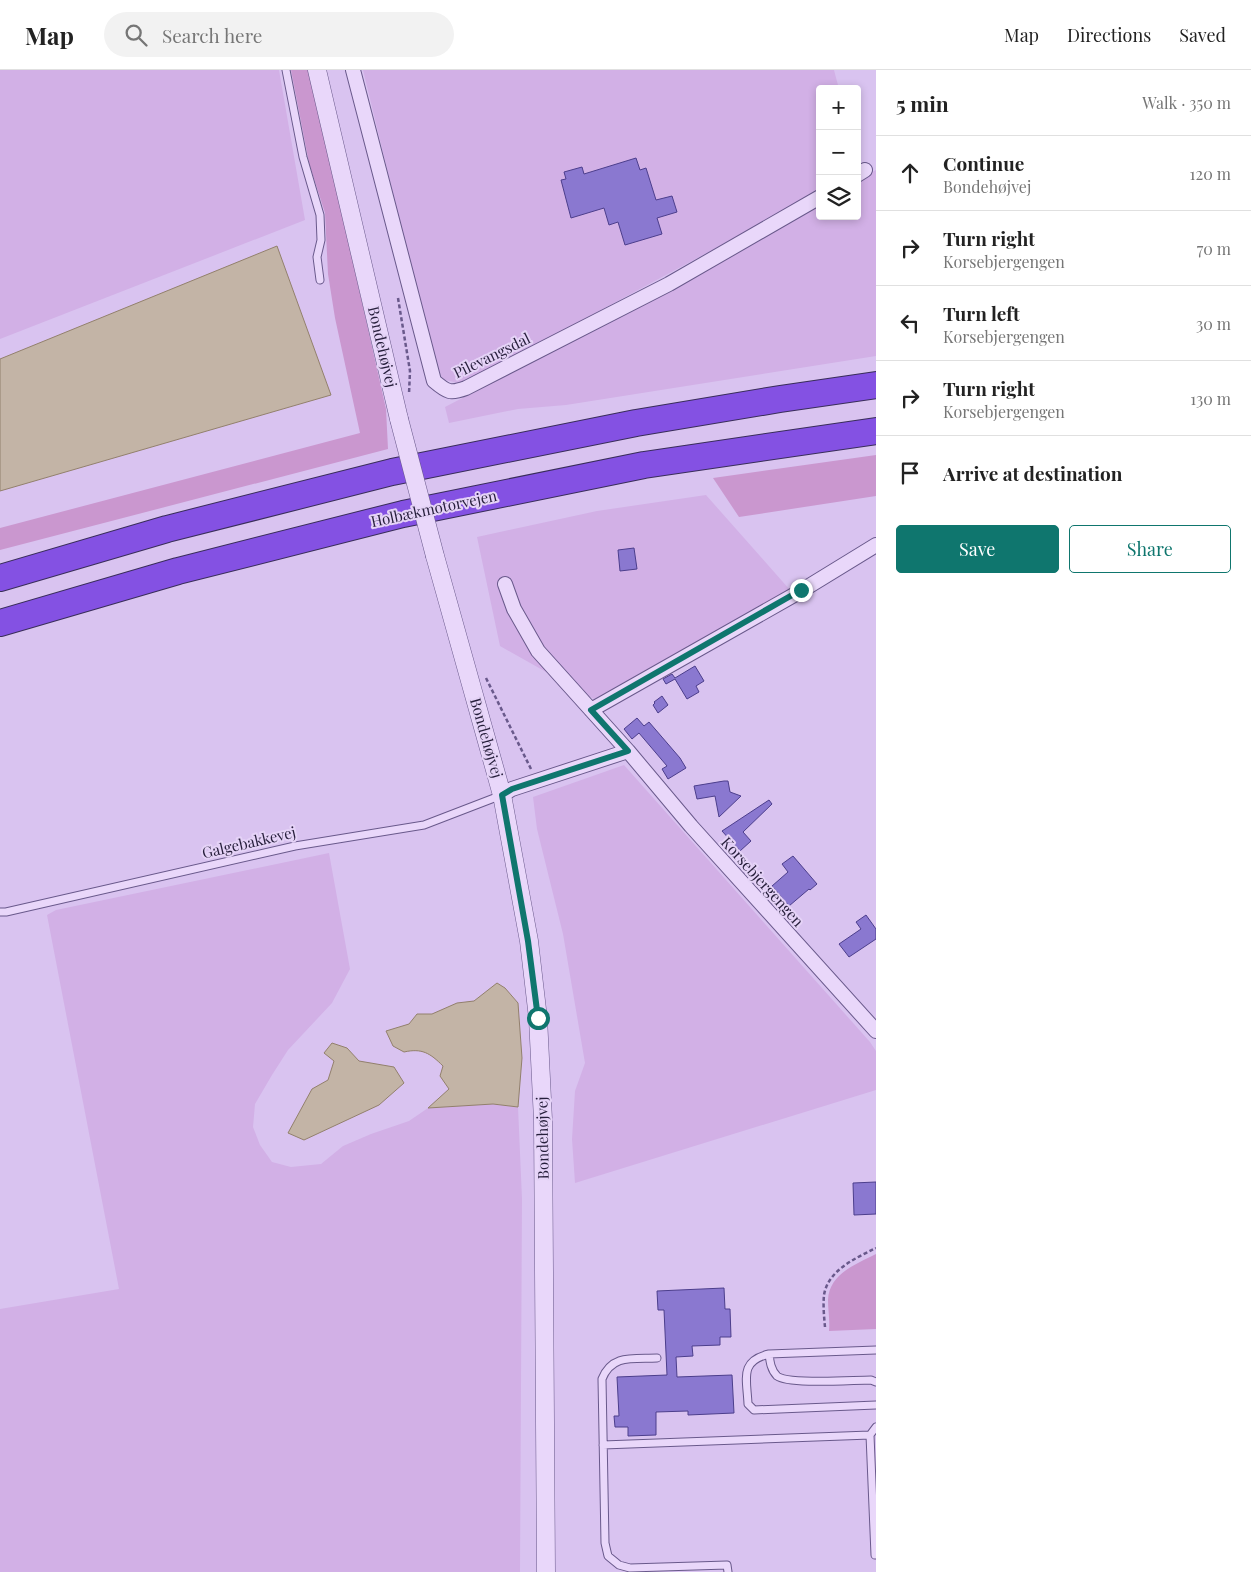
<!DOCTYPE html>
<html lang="en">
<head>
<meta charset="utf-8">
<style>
  :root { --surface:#fff; --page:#f2f2f2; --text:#222; --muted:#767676; --line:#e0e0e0; --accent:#0f766e }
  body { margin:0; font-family:"Playfair Display",serif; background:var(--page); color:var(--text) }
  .controls { position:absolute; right:15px; top:15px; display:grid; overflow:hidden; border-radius:5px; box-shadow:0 2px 8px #0003 }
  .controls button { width:45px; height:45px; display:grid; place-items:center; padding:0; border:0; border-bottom:1px solid var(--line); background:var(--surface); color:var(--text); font:25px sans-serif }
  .stop { position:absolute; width:15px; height:15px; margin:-11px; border:4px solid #0f766e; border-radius:50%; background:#fff }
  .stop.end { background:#0f766e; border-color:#fff; box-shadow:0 1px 5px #0008 }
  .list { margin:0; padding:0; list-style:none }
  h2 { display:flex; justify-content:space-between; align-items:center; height:65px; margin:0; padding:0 20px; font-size:21px }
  h2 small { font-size:16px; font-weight:400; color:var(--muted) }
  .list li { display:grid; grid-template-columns:32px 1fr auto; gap:15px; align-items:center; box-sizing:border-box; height:75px; padding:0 20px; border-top:1px solid var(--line) }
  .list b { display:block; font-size:19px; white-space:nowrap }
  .list p { margin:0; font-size:16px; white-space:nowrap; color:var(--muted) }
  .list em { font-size:16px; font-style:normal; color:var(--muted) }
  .actions { display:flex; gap:10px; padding:15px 20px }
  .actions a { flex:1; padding:11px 0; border:1px solid var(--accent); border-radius:5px; text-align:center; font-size:18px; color:var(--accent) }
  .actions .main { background:var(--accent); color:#fff }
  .icon { flex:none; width:28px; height:28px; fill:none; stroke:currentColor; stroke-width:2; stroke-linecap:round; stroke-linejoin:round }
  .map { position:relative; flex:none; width:876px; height:1502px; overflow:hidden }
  header { display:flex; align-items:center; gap:30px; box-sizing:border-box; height:70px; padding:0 25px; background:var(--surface); border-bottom:1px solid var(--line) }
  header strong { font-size:24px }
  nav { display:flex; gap:28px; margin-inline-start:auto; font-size:18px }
  .search { width:350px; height:45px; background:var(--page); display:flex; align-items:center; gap:12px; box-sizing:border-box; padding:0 18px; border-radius:28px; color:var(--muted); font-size:19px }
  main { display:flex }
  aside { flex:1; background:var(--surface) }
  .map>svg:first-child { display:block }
  .farmland { fill:#d2b0e6 }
  .green { fill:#ca97cf }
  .water { fill:#c3b4a6; stroke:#92806c }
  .building { fill:#8a78d0; stroke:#4c3e8c }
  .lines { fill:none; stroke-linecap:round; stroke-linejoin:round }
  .service-casing { stroke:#69598b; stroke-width:9 }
  .minor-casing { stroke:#69598b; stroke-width:16 }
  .tertiary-casing { stroke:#69598b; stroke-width:19 }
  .motorway-casing { stroke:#392d59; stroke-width:28 }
  .path { stroke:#69598b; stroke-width:2.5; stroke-dasharray:4 2.5; stroke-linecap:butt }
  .service { stroke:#e9d7fa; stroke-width:7 }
  .minor { stroke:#e9d7fa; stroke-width:14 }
  .tertiary { stroke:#e9d7fa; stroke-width:18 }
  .motorway { stroke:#8451e3; stroke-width:26 }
  .tertiary-bridge-casing { stroke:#69598b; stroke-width:19; stroke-linecap:butt }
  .tertiary-bridge { stroke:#e9d7fa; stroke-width:18 }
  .route { stroke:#0f766e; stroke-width:6 }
  .labels { text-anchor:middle; stroke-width:4; stroke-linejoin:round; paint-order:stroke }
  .street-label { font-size:15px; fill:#261e3b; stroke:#e5d3f7 }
</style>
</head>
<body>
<header>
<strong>Map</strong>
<div class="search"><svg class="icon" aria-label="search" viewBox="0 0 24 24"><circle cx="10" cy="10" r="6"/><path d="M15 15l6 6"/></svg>Search here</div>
<nav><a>Map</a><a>Directions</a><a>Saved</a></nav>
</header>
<main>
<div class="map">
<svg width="876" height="1502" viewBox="0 0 876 1502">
  <rect width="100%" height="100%" fill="#d9c3f0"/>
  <!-- farmland -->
  <path class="farmland" d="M0,0H279L305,150L0,269Z
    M363,0H834L839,19H820V122L471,310L458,313L441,309L436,301Z
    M876,100V286L566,335L518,339L449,353L445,337L674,218L820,132V146H857V110Z
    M706,425L790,520L594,629L500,576L477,467L597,441Z
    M624,695L870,972L876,981V1020L575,1113L572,1069L575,1021L585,993L563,864L537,759L533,727Z
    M329,783L350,899L332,933L288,980L272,1005L255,1034L253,1057L260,1075L272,1092L291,1097L321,1094L343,1076L371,1064L409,1051L428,1038L493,1034L518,1037L522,1129L520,1502H0V1239L119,1219L47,845L56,840Z"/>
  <!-- green -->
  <path class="green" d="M291,0H308L342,143L386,339L388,379L0,480V458L360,363L335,248L328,204L325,143L309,93Z
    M876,385V426L739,447L713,408Z
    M876,1184V1259L829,1261C830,1250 828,1240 828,1230C829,1204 856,1194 876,1184Z"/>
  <!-- water -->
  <path class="water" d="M277,176L331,325L0,421V289Z
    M497,913L505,918L518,933L522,988L518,1037L493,1034L428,1038L449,1019L440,1006L443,996C430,983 422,978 404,982L393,976L386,961L409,954L417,944H432L457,933L474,931Z
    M332,973L347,978L359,991L394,997L404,1013L379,1035L304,1070L288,1063L312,1019L328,1010L334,991L324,983Z"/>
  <!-- building -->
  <path class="building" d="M636,88L640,100L646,98L656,130L672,126L677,142L657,148L662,164L625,175L618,152L609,155L604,138L571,148L561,110L566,109L564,102L582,97L584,104Z
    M634,478L637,499L620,501L618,480Z
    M695,596L704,611L696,616L699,622L687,629L675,609L666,614L663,609L672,604L675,608Z
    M662,626L668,635L658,643L653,635L655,633L654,632Z
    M637,648L644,656L649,652L680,688L686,698L668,709L662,699L667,696L639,663L632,669L624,659Z
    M724,711H728L730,722L741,726L719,747L715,726L697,729L694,716Z
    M769,730L772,734L743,762L751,771L740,781L722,761Z
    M793,786L817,814L810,820L809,819L789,836L772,816L788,802L782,794Z
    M866,845L876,859V869L849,887L839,874L861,859L856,852Z
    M876,1112V1144L854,1145L853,1113Z
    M724,1218L725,1239H730L731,1267H720V1275L692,1276L693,1286L676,1287L677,1307L732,1305L734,1343L688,1345V1341L656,1342V1365L628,1366V1357H615L614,1346H619L617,1307L667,1305L664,1240H658L657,1221Z"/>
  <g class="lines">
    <!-- service casing -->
    <g class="service-casing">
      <path id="service" d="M286,0L303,87L320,145L321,170L317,187L320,210
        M0,842H6L295,776L424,755L502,725
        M876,1280L769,1284C739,1291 747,1309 748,1334L754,1340L876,1335
        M769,1284C770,1292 771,1300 777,1306C789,1315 852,1310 871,1310L876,1312
        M657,1288C633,1289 612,1284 602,1309L605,1473L608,1486L619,1495L630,1498L727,1495L728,1502
        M870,1365L876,1357
        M603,1375L870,1365L875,1485"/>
    </g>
    <!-- minor casing -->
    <g class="minor-casing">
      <path id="minor" d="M353,0L434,311C447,322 450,324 466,318L669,214L820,127
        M857,105L865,100
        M505,514L514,539L538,581L628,681L691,756L876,961
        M591,640L801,521L876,475
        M502,725L512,719L628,681"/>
    </g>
    <!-- tertiary casing -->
    <g class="tertiary-casing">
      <path id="tertiary" d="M317,0L399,349
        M435,486L502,725L529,871L538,948L543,1050L546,1502"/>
    </g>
    <!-- motorway casing -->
    <g class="motorway-casing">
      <path id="motorway" d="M0,508L167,459L392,402L636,353L780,329L876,315
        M0,553L178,501L403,444L644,395L876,361"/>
    </g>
    <!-- path -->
    <path class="path" d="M398,228L410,301L409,324
      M486,608L531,699
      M825,1257C824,1247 823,1235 824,1225C828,1200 856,1188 876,1178"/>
    <!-- service -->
    <use href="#service" class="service"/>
    <!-- minor -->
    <use href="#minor" class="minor"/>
    <!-- tertiary -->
    <use href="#tertiary" class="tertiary"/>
    <!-- motorway -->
    <use href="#motorway" class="motorway"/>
    <!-- tertiary-bridge casing -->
    <g class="tertiary-bridge-casing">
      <path id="tertiary-bridge" d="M399,349L435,486"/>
    </g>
    <!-- tertiary-bridge -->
    <use href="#tertiary-bridge" class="tertiary-bridge"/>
  </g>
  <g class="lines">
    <!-- route -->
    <path class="route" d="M538,948L528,871L502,725L512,719L628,681L591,640L801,520"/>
  </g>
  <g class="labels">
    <!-- street labels -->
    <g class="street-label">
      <text transform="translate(382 277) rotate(77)" y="5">Bondehøjvej</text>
      <text transform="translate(492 286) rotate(-26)" y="5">Pilevangsdal</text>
      <text transform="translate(434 439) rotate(-12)" y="5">Holbækmotorvejen</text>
      <text transform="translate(486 668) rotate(74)" y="5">Bondehøjvej</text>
      <text transform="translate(249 773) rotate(-13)" y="5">Galgebakkevej</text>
      <text transform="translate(762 812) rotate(48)" y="5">Korsebjergengen</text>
      <text transform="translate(543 1068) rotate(-91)" y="5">Bondehøjvej</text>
    </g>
  </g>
</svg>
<div class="controls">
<button>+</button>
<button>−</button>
<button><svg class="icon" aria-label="layers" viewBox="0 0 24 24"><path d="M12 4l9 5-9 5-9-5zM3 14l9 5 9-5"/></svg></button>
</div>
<div class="stop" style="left:538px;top:948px"></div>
<div class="stop end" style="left:801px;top:520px"></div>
</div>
<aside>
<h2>5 min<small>Walk · 350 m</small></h2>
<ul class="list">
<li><svg class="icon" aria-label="ahead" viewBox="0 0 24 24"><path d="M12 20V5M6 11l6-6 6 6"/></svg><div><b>Continue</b><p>Bondehøjvej</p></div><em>120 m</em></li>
<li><svg class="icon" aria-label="right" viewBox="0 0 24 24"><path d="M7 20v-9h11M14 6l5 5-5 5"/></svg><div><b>Turn right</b><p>Korsebjergengen</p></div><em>70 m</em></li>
<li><svg class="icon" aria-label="left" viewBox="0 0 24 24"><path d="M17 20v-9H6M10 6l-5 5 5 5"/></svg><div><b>Turn left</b><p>Korsebjergengen</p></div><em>30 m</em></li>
<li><svg class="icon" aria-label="right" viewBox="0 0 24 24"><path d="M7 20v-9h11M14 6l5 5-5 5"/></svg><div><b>Turn right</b><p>Korsebjergengen</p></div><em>130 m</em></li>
<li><svg class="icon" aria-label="arrive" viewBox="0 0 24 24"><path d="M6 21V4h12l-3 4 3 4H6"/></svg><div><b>Arrive at destination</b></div></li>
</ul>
<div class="actions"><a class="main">Save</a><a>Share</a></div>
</aside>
</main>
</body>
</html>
